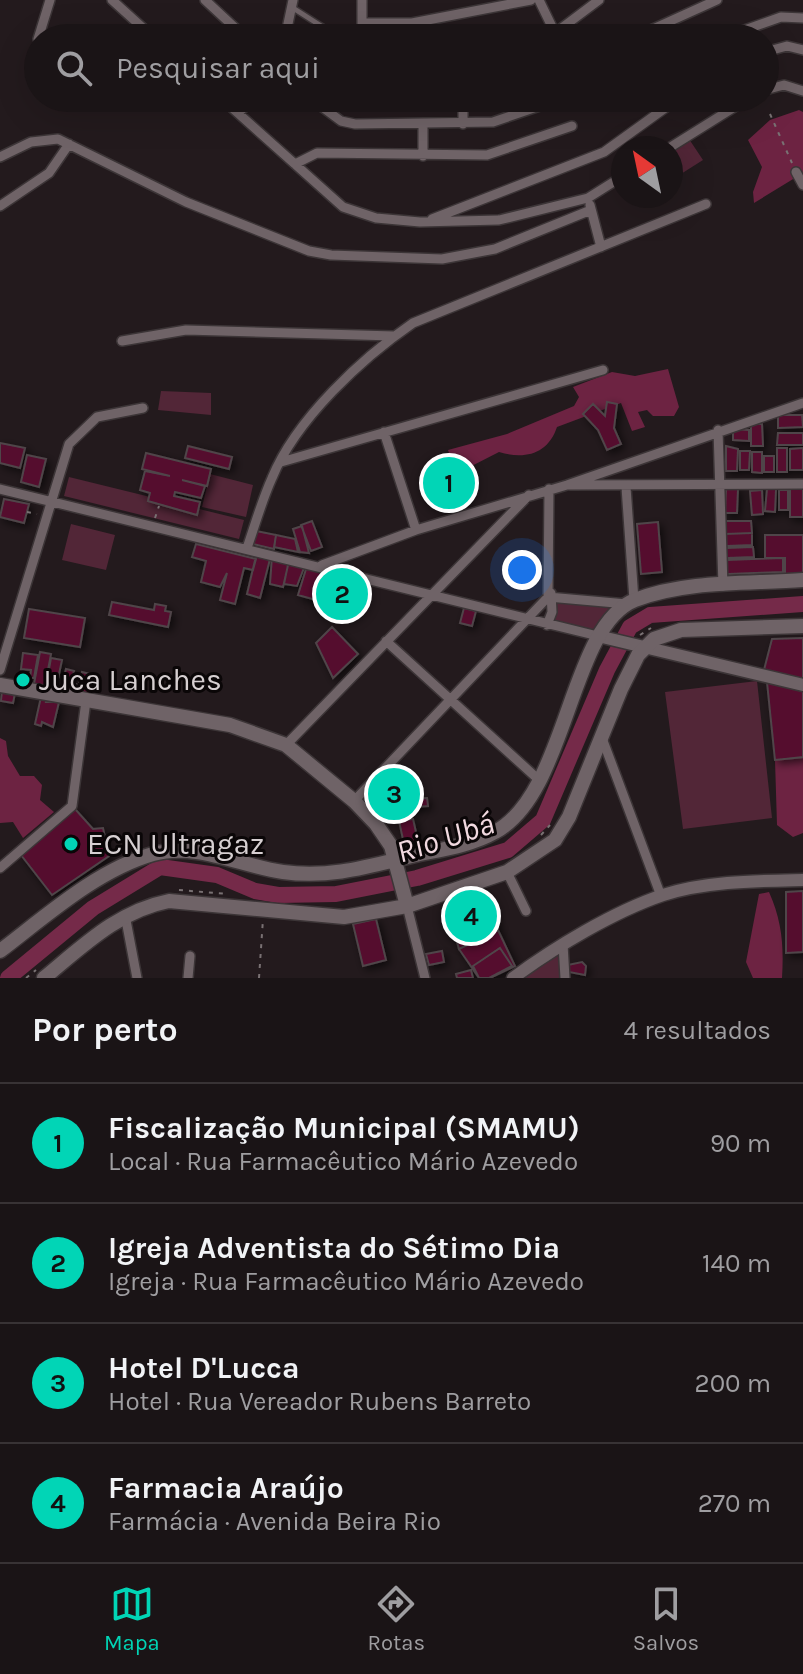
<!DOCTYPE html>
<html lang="pt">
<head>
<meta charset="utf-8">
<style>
  :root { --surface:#1a1416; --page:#272123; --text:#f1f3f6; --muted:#9f9ea1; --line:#383335; --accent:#01d5b6 }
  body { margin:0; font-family:Karla,sans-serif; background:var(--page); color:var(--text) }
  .compass { position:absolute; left:611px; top:136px; width:72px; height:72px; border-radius:50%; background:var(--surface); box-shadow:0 8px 32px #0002; rotate:327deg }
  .you { position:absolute; left:522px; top:570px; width:28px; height:28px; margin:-20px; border:6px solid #fff; border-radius:50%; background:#1a73e8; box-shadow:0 0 0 12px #1a73e833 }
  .badge { display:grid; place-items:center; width:52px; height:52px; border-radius:50%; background:var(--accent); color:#111; font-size:26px; font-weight:700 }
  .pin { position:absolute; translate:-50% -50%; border:4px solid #fff; box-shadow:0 2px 8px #0006 }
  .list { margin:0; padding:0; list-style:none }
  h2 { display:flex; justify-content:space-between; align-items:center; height:104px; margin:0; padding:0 32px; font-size:34px }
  h2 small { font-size:26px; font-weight:400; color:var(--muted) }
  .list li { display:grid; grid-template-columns:52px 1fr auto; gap:24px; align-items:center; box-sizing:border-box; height:120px; padding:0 32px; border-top:2px solid var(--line) }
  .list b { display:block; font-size:30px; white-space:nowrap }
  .list p { margin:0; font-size:26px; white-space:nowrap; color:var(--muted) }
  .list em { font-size:26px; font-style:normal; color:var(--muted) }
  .icon { flex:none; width:44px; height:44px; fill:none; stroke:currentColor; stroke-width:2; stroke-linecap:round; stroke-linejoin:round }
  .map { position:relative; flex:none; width:803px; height:978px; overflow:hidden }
  .search { position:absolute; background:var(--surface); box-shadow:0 8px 32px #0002; left:24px; right:24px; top:24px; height:88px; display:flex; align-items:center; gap:20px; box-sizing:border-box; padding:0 28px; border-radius:44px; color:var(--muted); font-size:30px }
  .sheet { height:584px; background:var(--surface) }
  nav { display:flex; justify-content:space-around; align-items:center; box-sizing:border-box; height:112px; border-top:2px solid var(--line); background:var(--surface); font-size:22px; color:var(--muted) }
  nav a { display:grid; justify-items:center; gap:4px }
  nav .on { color:var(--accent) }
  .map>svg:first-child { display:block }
  .green { fill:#522637 }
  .forest { fill:#6d2342 }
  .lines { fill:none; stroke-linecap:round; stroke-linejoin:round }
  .river { stroke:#752a49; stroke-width:16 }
  .building { fill:#550a2e; stroke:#504549; stroke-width:2; filter:url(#shadow) }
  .service-casing { stroke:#3c3537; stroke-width:8 }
  .minor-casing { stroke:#3c3537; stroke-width:12 }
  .tertiary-casing { stroke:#3c3537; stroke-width:15 }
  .secondary-casing { stroke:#3c3537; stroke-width:17 }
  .path { stroke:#797173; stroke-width:2; stroke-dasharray:4 6; stroke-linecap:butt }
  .service { stroke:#6f6367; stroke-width:5 }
  .minor { stroke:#6f6367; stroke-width:9 }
  .tertiary { stroke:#6f6367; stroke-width:12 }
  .secondary { stroke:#6f6367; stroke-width:14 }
  .poi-dot { fill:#01d5b6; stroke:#0a0607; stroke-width:3 }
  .labels { text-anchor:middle; stroke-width:6; stroke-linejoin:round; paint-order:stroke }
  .poi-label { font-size:30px; fill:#d6cfd1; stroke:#0a0607; text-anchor:start }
  .water-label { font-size:32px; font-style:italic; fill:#f1d9e0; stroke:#0a0607 }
</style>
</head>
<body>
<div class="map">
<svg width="803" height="978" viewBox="0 0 803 978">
  <defs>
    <filter id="shadow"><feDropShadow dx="3.5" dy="3.5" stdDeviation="4" flood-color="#0009"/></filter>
  </defs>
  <rect width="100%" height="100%" fill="#231a1d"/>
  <!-- green -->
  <path class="green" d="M689,139L703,160L673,179L671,151Z
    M161,391L211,393V415L158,410Z
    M210,474L253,485L246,517L202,507Z
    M69,477L244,520L239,539L64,496Z
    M71,524L115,535L106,570L62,560Z
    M555,601L611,605L595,630L554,623Z
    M757,681L772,818L683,829L665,692Z
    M559,949L563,978H517Z"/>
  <!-- forest -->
  <path class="forest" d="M799,110L803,112V173L754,203L753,192L762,167L748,140L770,120Z
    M668,369L679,407L674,416H653L647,410L638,412L645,427L632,431L621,403L557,427C548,454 525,460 499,452L456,474L448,450L507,434L574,406L579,397L573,387L612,372L635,376Z
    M0,738L6,741L8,756L20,776H34L42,785L40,800L54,812L23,838L13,822L0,823Z
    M803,757V833L793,837L777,825L775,760Z
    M769,892C782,921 784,946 782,978H753L746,962L759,894Z"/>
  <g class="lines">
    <!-- river -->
    <path class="river" d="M8,978L93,908L160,867L217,875L255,891L278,895L336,894L417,878L508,850L543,820L607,670L630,627L650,615L803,604"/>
  </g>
  <!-- building -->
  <path class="building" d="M607,402L617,404L614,428L621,444L607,450L598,430L583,414L593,404L605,416Z
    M778,415H802L803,427L778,428Z
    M751,424H762L763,446H751Z
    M733,429L749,430V441L733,440Z
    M778,433H803V445H777Z
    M0,443L25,448L20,468L0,463Z
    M188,446L232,457L229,469L185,458Z
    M726,446L738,449L737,471H726Z
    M777,448H787V472H777Z
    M803,448V470H790V449Z
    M740,451H750L749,470H740Z
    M752,452H762V473L752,472Z
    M146,453L211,469L207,486L182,480L205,486L201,498L175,492L174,496L200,502L197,515L148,501L150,493L140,490L145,471L170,476L142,469Z
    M27,455L46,459L39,487L21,482Z
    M764,456H774V472H764Z
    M451,458L467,502L445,509L433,463Z
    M726,488H738L737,513H725Z
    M767,489H776L775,512L765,511Z
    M790,489H803V517H790Z
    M762,490L763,514L752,515L750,491Z
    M779,490H788V510H779Z
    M4,499L29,504L24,523L0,517Z
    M312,521L322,547L311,551L301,525Z
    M725,521H751L752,533L725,534Z
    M658,522L662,572L641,574L637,524Z
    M302,526L309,553L300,552L293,529Z
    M256,531L276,535L274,549L253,544Z
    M752,533V545L726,546L725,534Z
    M276,535L295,539L298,552L274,547Z
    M765,535H803V575H785V558H765Z
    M196,544L256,559L253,570L244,568L235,604L220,600L227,573L220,587L201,582L206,561L192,557Z
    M753,547L754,557L726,558V548Z
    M256,556L270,559L260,598L247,594Z
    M272,557L289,561L283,587L270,584Z
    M783,558V572L727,574V560Z
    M289,560L305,565L297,586L284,584Z
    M307,566L324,571L316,600L298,595Z
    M340,577L353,581L345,610L332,607Z
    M112,602L154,610L155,604L166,606L165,611L171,612L168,627L109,615Z
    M464,608L476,611L472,626L460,623Z
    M29,609L85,618L80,647L24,638Z
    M332,627L358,654L333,678L316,643Z
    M803,638V679L764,670L772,639Z
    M40,652L51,654L45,686L34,684Z
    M23,653L38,655L34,678H30L31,670L21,669Z
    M51,658L62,660L56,688L46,686Z
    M66,669L74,671L71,683L76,684L74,693L61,690Z
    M82,672L94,675L89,694L77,691Z
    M767,682L803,691V757L775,760Z
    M2,691L15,693L13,703L1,701Z
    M41,697L47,698L46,702H59L53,727L42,722L41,726L35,724Z
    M386,779L409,799L427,798L428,806L400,808L381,789Z
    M75,809L93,829L103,828L109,856L52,895L21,855Z
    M413,819L418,841L404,844L399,821Z
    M479,888L498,930L459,949L446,903Z
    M803,891V952L786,953V892Z
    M376,919L386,960L363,966L353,924Z
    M498,930L515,966L490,978H479L459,949Z
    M500,948L512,966L489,978H479L473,966Z
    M442,951L444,962L429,965L426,954Z
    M582,962L586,966L585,975L569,972L568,965Z
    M471,970L473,978H457L456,974Z"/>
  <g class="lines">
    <!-- service casing -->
    <g class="service-casing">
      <path id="service" d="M293,8L340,38"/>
    </g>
    <!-- minor casing -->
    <g class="minor-casing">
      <path id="minor" d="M112,0L154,38
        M205,0L246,38
        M362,0V38
        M539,0L555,33
        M362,23H412L531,0
        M412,23L413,38
        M285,38L293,0
        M534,38L555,33L599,0
        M633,38L717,0
        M722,38L781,17L803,18
        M38,39L50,0
        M765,52L787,46L803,50
        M765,90L784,85L803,91
        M221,98L343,207L376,218L420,222L499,220L588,198L623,176
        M310,98L341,121L355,124L493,122L563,98
        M463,98V124
        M238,113L255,98
        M669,148L749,98
        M423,156V124
        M0,157L31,142L58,139L186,202L309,251L331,255L442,259L495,249L591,210
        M295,164L317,153L487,155L572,126
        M796,172L803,185
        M590,205L601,247
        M0,206L49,173L69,144
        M432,219L604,152L679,98
        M122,341L186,330L394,336
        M718,430L723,586
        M384,432L416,530
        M281,462L603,370
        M570,485L803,484
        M626,487L634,600
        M0,489L598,636
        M247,548C255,525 262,500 272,478C296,419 362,358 413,323L706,204
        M322,565L416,530L567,485L803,403
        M548,597L627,604
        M547,625L552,612L551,593
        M386,641L539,780
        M0,670L69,444L97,417L143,408
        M602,738L661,896
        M286,745L529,495
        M354,801L548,597L549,489
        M0,868L72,806L86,701
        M507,872L526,911
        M407,906L425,978
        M125,915L137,978
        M563,944L565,978
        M188,978L190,956"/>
    </g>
    <!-- tertiary casing -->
    <g class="tertiary-casing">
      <path id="tertiary" d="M598,636L803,685
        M513,978C555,947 613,912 663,895C707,881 758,881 803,880"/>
    </g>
    <!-- secondary casing -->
    <g class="secondary-casing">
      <path id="secondary" d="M0,685L230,725L286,745L354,801L376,824L391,846L407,906
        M0,951C46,916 97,870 153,854C197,842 240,866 283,872C332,879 373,865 420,854C445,849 472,845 495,832C568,793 569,626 635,600C686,580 749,584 803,580
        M44,978C83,946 118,911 169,901L344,917L407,906L507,872L555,840L569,817L621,689L638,655L654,639L681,630L803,626"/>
    </g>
    <!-- path -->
    <path class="path" d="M770,114L792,163
      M27,512L37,514
      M155,518L159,506
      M640,635L651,628
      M541,835L550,825
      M179,890L228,894
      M26,978L36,970
      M259,978L263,919"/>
    <!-- service -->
    <use href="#service" class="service"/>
    <!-- minor -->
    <use href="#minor" class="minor"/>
    <!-- tertiary -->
    <use href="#tertiary" class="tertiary"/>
    <!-- secondary -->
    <use href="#secondary" class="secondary"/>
  </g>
  <!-- markers -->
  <g class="poi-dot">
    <circle cx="23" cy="680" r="8"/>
    <circle cx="71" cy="844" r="8"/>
  </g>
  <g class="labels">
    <!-- poi labels -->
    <g class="poi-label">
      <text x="39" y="690">Juca Lanches</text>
      <text x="87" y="854">ECN Ultragaz</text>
    </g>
    <!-- water labels -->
    <g class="water-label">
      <text transform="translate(445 837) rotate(-18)" y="11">Rio Ubá</text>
    </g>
  </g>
</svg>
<svg class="compass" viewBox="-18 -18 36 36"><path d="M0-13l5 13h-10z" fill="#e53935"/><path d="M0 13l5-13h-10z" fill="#9f9ea1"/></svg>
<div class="you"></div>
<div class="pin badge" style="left:449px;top:483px">1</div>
<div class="pin badge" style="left:342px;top:594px">2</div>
<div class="pin badge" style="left:394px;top:794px">3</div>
<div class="pin badge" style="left:471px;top:916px">4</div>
<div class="search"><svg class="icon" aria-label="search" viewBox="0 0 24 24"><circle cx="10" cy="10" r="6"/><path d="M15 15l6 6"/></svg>Pesquisar aqui</div>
</div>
<section class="sheet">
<h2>Por perto<small>4 resultados</small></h2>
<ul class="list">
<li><span class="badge">1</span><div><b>Fiscalização Municipal (SMAMU)</b><p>Local · Rua Farmacêutico Mário Azevedo</p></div><em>90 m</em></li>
<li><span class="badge">2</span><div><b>Igreja Adventista do Sétimo Dia</b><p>Igreja · Rua Farmacêutico Mário Azevedo</p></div><em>140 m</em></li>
<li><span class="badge">3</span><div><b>Hotel D'Lucca</b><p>Hotel · Rua Vereador Rubens Barreto</p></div><em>200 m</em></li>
<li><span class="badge">4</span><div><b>Farmacia Araújo</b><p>Farmácia · Avenida Beira Rio</p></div><em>270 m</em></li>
</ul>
</section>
<nav>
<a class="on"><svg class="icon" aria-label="map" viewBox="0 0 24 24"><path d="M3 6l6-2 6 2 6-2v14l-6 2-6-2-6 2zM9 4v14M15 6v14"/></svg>Mapa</a>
<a><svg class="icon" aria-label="directions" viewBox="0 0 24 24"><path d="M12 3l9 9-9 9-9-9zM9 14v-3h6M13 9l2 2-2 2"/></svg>Rotas</a>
<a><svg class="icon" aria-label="saved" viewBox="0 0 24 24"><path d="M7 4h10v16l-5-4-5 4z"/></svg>Salvos</a>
</nav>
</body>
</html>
